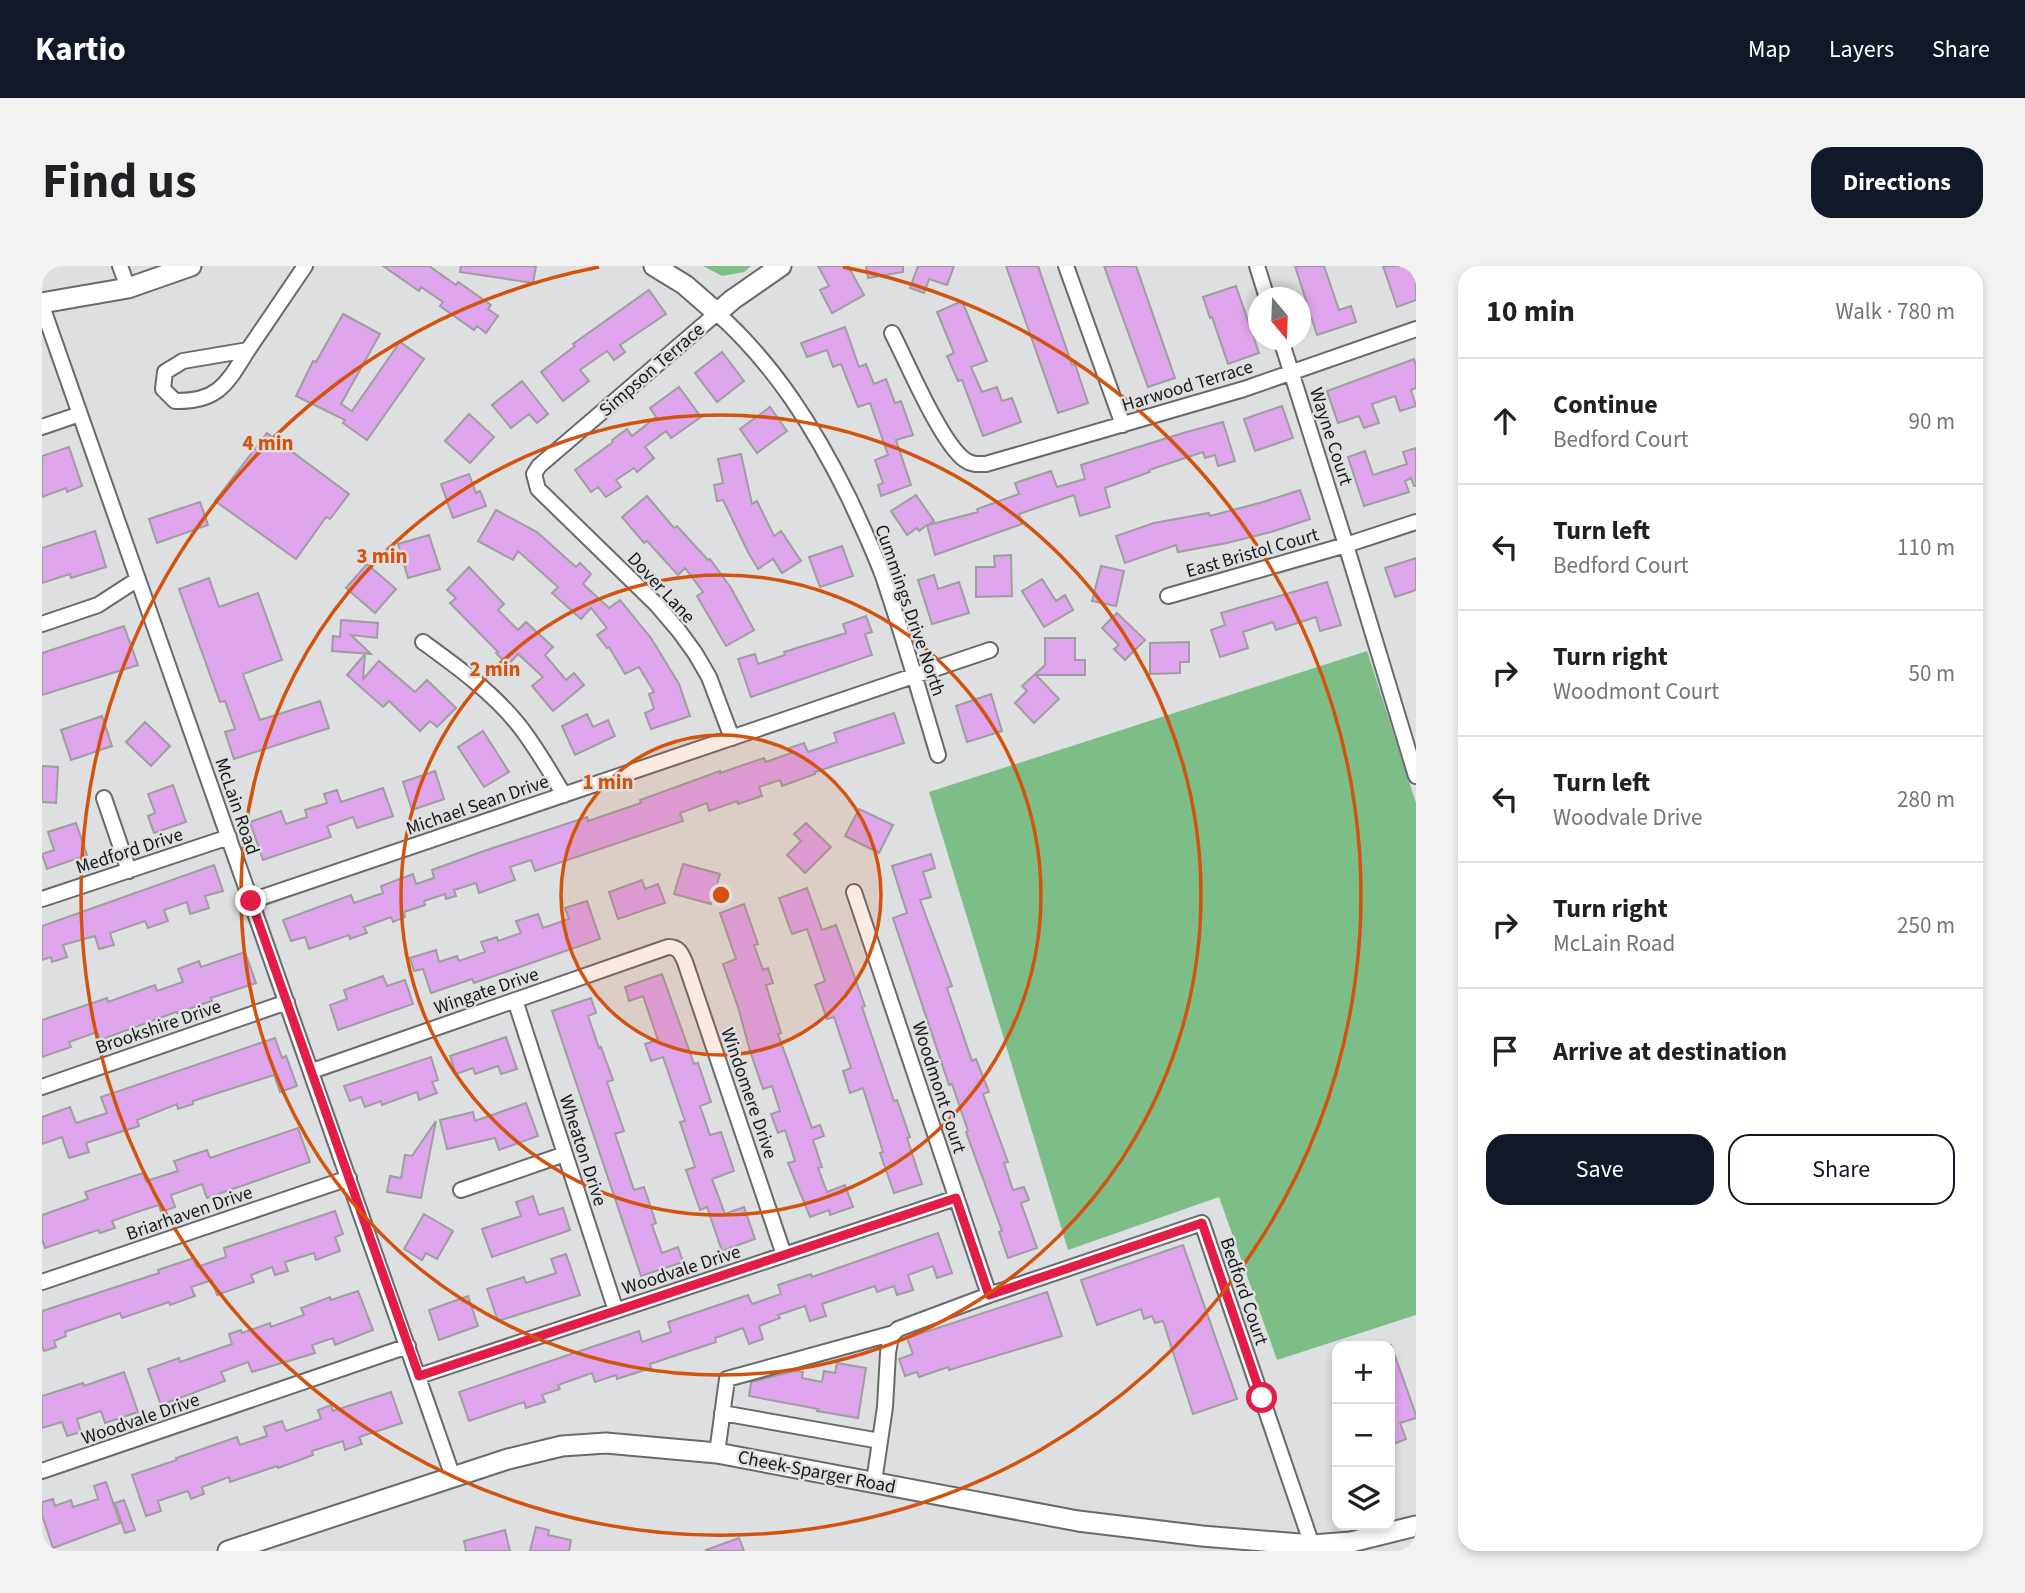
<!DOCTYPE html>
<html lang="en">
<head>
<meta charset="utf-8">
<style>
  :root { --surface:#fff; --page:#f2f2f2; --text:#202124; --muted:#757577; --line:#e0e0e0; --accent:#111827 }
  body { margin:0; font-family:"Source Sans 3",sans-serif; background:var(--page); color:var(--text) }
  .controls { position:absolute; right:21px; bottom:21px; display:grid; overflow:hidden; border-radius:14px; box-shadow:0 4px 10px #0003 }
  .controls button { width:63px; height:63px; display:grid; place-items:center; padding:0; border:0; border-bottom:2px solid var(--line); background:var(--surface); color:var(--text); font:35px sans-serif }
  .compass { position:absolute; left:1206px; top:21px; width:63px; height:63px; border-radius:50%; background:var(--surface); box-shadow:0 4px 10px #0003; rotate:161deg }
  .stop { position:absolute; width:21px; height:21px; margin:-16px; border:5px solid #e11d48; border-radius:50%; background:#fff }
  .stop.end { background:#e11d48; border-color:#fff; box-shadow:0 2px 7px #0008 }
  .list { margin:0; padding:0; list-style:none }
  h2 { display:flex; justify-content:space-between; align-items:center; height:91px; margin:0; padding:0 28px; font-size:30px }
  h2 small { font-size:23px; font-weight:400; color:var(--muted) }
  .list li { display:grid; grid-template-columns:46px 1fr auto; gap:21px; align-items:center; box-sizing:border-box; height:126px; padding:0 28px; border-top:2px solid var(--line) }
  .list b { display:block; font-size:26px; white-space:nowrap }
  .list p { margin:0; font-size:23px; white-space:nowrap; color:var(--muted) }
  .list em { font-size:23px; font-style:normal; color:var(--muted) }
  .actions { display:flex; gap:14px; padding:21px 28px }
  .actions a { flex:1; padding:16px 0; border:2px solid var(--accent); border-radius:21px; text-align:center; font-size:24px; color:var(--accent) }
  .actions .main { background:var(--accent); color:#fff }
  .icon { flex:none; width:38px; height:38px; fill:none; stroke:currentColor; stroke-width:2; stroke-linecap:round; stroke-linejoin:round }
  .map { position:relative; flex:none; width:1374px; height:1285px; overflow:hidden; border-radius:21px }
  header { display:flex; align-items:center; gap:42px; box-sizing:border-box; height:98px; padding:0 35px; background:var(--accent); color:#fff }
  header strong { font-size:33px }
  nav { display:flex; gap:38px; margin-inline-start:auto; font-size:24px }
  .intro { display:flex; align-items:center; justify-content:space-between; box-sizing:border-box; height:168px; padding:0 42px }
  h1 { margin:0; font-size:49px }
  .button { padding:18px 32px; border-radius:21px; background:var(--accent); color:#fff; font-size:24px; font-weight:700 }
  main { display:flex; gap:42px; padding:0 42px }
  aside { flex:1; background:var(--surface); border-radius:21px; box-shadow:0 4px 10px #0003 }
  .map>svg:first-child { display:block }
  .green { fill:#7dbe88 }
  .building { fill:#dea4ec; stroke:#9f9e9f; stroke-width:2 }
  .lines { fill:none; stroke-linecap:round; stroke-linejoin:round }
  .street-casing { stroke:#686a6b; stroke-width:18 }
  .secondary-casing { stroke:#686a6b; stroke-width:23 }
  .street { stroke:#fff; stroke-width:14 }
  .secondary { stroke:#fff; stroke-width:19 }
  .route { stroke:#e11d48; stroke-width:9 }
  .ring { fill:none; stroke:#d3530d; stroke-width:3.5 }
  .labels { text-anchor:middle; stroke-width:5; stroke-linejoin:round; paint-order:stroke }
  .street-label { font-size:19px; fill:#19191a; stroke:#dddfe0 }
  .centre { fill:#d3530d; stroke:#dddfe0; stroke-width:3.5 }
  .ring-label { font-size:21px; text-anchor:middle; font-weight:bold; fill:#d3530d; stroke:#dddfe0; stroke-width:5; stroke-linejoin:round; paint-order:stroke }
</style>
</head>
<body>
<header>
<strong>Kartio</strong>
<nav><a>Map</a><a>Layers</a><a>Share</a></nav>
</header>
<div class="intro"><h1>Find us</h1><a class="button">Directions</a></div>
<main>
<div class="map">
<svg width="1374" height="1285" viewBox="0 0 1374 1285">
  <rect width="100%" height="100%" fill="#dddfe0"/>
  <!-- green -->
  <path class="green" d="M661,0H709L702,6L680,10Z
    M1325,385L1374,537V1049L1235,1094L1177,931L1026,984L887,526Z"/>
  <!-- building -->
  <path class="building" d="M341,0H387L414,19L416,16L449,39L446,43L456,50L444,67L435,60L432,64L398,40L401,36L379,21L377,25Z
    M419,0H494L491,17L418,6Z
    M776,0H806L822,29L790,47L778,24L787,20Z
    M824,0H861V6L826,12Z
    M876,0H912L905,19L887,13L882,27L868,22Z
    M964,0H996L1030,99L1033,98L1046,137L1016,147Z
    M1062,0H1094L1133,112L1106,121Z
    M1253,0H1282L1297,44L1309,40L1314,56L1275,69Z
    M1341,0H1374V34L1355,41Z
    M1194,20L1217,87L1186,98L1170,51L1168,52L1161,31Z
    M607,24L624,48L578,79L583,86L572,94L565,85L538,104L547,115L521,135L499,106L533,80L531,78Z
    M920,35L945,95L929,101L940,126L955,121L960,135L970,132L979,156L941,170L920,114L916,115L905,90L912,87L895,46Z
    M301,48L338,68L299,138L310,145L358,76L382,93L325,174L301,157L303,154L254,130L271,95L274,96Z
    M803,61L817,101L824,98L832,118L844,113L853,137L859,135L871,169L854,174L869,219L839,230L836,219L841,217L833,194L846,189L828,137L816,141L799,98L791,101L785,84L765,91L759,77Z
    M680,86L702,115L675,136L653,107Z
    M1372,93L1374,99V122L1369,124L1374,140L1358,145L1353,130L1330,138L1337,157L1322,162L1317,150L1296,157L1285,125Z
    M480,115L506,148L495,157L487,148L469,162L450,139Z
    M637,121L659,151L629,172L624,165L603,181L612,192L595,206L592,202L574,214L579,221L564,231L556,221L549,226L533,204L571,176L570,174L585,163L590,170L614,151L608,142Z
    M1240,140L1251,172L1213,185L1202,153Z
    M728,141L745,165L715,187L698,163Z
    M427,148L452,171L428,197L403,175Z
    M1181,156L1193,195L1176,200L1173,189L1163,192L1161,186L1107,204L1108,206L1063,222L1068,241L1038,250L1032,229L977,248L980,258L893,289L885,259L877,265L875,262L865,269L849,245L874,229L892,255L886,259L936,246L935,243L977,228L973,217L1009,205L1015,221L1043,213L1039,199L1141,167Z
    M225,167L307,228L288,253L284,251L254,293L173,235Z
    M27,181L40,220L25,226L24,222L0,231V190Z
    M1374,182V220H1372L1369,212L1363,215L1367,226L1322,240L1306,191L1323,185L1331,209L1365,198L1361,186Z
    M699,188L710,238L715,235L732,270L739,265L759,295L740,307L731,293L716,303L706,286L681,234L675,235L672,219L681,217L676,193Z
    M427,208L434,227L438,225L444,240L411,252L399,218Z
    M1258,224L1268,253L1229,266L1185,277L1136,286L1134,279L1083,297L1074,270L1112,257L1167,247L1168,250L1221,236Z
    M605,230L632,262L635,260L666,294L668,293L689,322L712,364L684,380L655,330L661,326L643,302L636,309L605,275L602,277L580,251Z
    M158,236L166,259L115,277L107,253Z
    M454,244L495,266L534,301L538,297L549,308L541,318L567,342L578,334L609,372L637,418L648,450L609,463L603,447L612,443L607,428L612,426L597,401L583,408L567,381L565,382L555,369L565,362L549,342L539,353L510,327L516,321L476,285L471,294L436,275Z
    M53,265L64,301L29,312L28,308L0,317V282Z
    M387,269L398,303L366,312L356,278Z
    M800,280L811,310L778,321L767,291Z
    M969,289L970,330L934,331V301H953L952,290Z
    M1374,292V324L1353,331L1343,302Z
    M325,298L354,323L333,347L304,322Z
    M1059,300L1082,305L1074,340L1050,335Z
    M427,301L462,338L456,344L476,364L484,356L511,381L503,389L524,414L532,407L542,419L511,445L490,420L501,411L476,388L466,399L454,387L456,386L408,337L414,332L405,324Z
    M892,309L896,323L917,316L927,347L890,358L876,314Z
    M167,312L177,341L216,327L240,394L201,408L218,454L278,435L287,462L192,493L183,466L193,463L183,435L178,436L137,323Z
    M1000,313L1014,335L1023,329L1031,344L1002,361L980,325Z
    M1285,316L1299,359L1278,365L1274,351L1234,364L1231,356L1201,366L1206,382L1178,391L1169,364L1183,359L1179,347Z
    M1075,347L1103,374L1083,394L1072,383L1077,379L1060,362Z
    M824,350L830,366L823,368L830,389L709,431L696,393L713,388L716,398L743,389L742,386L804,367L801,358Z
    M299,354L336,357L335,372L309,369L329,388L290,385L291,370L298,371Z
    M82,360L96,399L0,429V387Z
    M1003,372H1033V394H1043V409H994L1017,433L992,457L973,437L985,425L980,420L1003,399Z
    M1147,376V396H1138V407L1108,408V377Z
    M323,388L321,413L337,395L373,426L385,414L414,442L395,461L388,455L378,465L347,435L341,441L305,409Z
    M949,428L960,465L925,476L914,440Z
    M852,447L862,477L773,506V508L740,520L738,514L717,521L720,530L696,538L695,535L667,545L665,537L638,547L641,555L493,605L489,594L468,601L473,614L437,627L434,617L412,624L414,630L404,633L403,628L382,635L383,639L362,646L363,651L351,656L349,651L322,661L325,667L308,673L307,669L267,683L263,671L249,675L241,654L309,629L312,637L341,627L339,620L371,608L374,618L392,612L390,604L442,585L545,551L546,555L599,537L598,534L678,505V507L722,492L724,496L749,487L747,482L762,477L766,486L795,476L792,467Z
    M545,448L551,461L566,454L573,470L533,489L520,460Z
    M60,450L70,480L29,494L19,464Z
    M103,456L128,480L109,500L84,476Z
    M441,465L467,506L442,521L416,481Z
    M0,500L16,501L14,537L0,536Z
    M393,505L402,533L370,544L361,516Z
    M131,519L144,556L112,567L106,550L113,547L106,528Z
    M341,522L351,550L315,562L311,551L285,560L289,571L221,594L208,556L239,545L244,558L265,551L263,544L285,537L282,528L295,524L299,536Z
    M817,543L851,559L837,587L803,570Z
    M34,557L45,589L5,603L0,588L12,584L6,566Z
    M764,557L789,581L763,607L745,589L759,575L752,568Z
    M889,588L893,602L881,606L889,631L878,634L910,720L905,722L930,795L934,793L947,826L941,828L966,896L962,897L971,924L982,921L987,934L979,937L995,982L966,992L957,966L960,965L924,866L926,865L910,818L907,819L851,652L865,647L850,600Z
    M641,598L678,608L669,638L632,628Z
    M172,599L181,625L163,630L167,642L148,648L145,636L122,644L126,655L106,662L103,655L68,667L72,679L57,683L53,670L21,679L25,691L10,696L9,691L0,694V660Z
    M600,614L603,623L616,618L623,637L576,653L567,626Z
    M765,622L780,664L794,659L823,740L820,741L852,835L855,834L868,871L865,872L880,918L852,927L838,887L841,886L821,822L808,827L801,805L809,802L792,751L785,753L773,719L783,715L765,663L750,668L737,632Z
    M545,635L558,673L432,717L430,713L389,727L381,703L372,705L368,692L394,684L397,696L415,690L417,695L443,686L439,676L455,671L456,675L479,667L474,655L496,648L501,662L527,653L523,642Z
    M702,638L716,678L712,679L721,704L726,702L731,717L724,719L739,767L736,768L770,862L778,859L782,870L771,874L780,901L776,902L785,926L803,919L811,941L788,949L787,944L768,951L746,897L753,895L743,864L736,867L729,848L738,845L730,820L721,823L708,785L696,741L681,698L694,693L678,647Z
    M203,686L214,717L169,732L170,735L135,747L134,746L58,774L55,766L27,776L29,781L0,791V754L65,732L66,736L113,719L115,725L141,716L136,703L157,695L159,701Z
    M620,708L652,798L656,797L669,836L658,840L668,869L679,866L692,905L670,913L683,948L702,941L713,973L680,985L665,941L658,944L644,904L653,901L638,856L643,855L621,791L609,795L603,778L616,774L601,730L587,735L583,721Z
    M341,710L345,720L363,714L371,738L296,764L288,739L305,733L302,724Z
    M549,732L554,747L546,750L557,782L559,781L571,814L565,816L582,865L573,868L592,924L602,921L614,957L610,959L620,987L636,981L641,996L599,1010L510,745Z
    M464,771L475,803L459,808L456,800L433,808L431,802L414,808L408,790Z
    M233,772L240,792L244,790L255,820L238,826L232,809L151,835V838L136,843L135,838L95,854L97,860L44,877L47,886L27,892L20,871L0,878V851L28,841L34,857L65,847L59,831Z
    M389,791L396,814L390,816L395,827L377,834L375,826L340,839L339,835L323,841L319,831L308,835L302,820Z
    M484,837L496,870L457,884L453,872L405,883L398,854L431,846L433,855Z
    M394,855L379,932L345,926L348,910L359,912L363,889L370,890Z
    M256,862L268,896L165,932L160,918L129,929L133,941L119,946L117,939L98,945L70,955L73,962L58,967L56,964L3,982L0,973V949L46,933L43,926L101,907L104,915L136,905L132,895L165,884L168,892Z
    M491,930L497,949L521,942L528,964L450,991L440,963L479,950L474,936Z
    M293,945L301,968L293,971L298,985L274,994L272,987L243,996L246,1005L233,1009L230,1001L209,1009L212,1016L175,1029L170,1014L149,1021L153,1030L128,1039L127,1036L80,1052L78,1047L23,1066L24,1070L12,1075L14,1081L2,1085L0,1080V1045L117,1007L116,1004L152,992L155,1001L184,991L182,982Z
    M382,948L411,965L395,993L384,987L380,994L362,983Z
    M896,967L910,1007L895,1012L891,1000L866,1009L871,1024L855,1029L852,1020L835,1026L833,1020L780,1038L784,1050L768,1055L763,1040L736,1049L738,1052L717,1060L721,1073L707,1078L701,1062L673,1072L674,1076L608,1098L609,1102L575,1113L574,1109L553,1116L550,1107L516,1119L518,1123L500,1129L503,1136L484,1142L482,1136L427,1155L417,1126L597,1065L600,1076L629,1066L626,1056L706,1029L710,1038L739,1028L736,1019L769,1008L770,1011Z
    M1141,979L1195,1133L1151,1148L1121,1055L1113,1057L1110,1050L1102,1053L1099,1043L1055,1059L1039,1014Z
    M524,988L538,1029L456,1055L445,1023L482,1011L484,1017L514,1007L509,993Z
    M316,1025L331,1064L293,1079L291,1072L270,1079L273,1087L210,1106L206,1096L179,1106L183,1115L119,1139L106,1103L137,1092L138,1096L190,1078L187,1068L199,1064L200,1067L228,1057L229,1061L262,1049L259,1042L288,1031L289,1034Z
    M1005,1026L1020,1070L907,1104L906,1101L877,1111L875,1106L863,1110L857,1093L871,1088L865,1072Z
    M426,1030L436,1060L397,1074L387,1044Z
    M1348,1079H1349L1374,1149V1152L1358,1157L1364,1173L1352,1178L1348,1167Z
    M795,1097L824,1102L816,1152L775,1145L776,1143L707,1130L709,1116L752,1105L761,1106L760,1112L780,1116L782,1105L793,1107Z
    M82,1106L96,1146L63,1157L59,1145L35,1153L39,1166L25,1170L20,1156L0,1162V1130L41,1117L42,1120Z
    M349,1126L360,1157L317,1171L320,1178L303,1184L301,1175L270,1185L271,1189L236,1202L235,1200L188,1216L187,1211L160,1221L162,1228L149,1233L146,1225L116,1235L119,1245L104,1250L90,1209L135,1194L134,1192L195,1171L198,1179L225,1170L222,1161L240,1155L244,1165L279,1153L276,1144L289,1139L291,1145Z
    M64,1216L78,1257L11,1282L0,1249V1236L11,1233L13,1240L29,1234L31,1241L56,1233L52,1220Z
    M82,1234L93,1264L83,1267L73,1237Z
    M494,1261L507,1264L506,1269L529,1274L527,1285H488Z
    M463,1264L468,1285H424L422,1275Z
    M697,1272L702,1285H665L664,1284Z"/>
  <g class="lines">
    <!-- street casing -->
    <g class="street-casing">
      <path id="street" d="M78,0L86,22
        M1024,0L1081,159
        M1215,0L1225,32
        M0,40L411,1211
        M850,67C865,96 899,177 923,194C930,199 936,198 944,198L1202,123L1374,63
        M1239,74L1304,279L1374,510
        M206,84C185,117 177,136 133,135L121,123L123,106L141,95L206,84L263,0
        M0,161L38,148
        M1126,330L1304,279L1374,256
        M0,358L56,339L96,313
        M381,376C414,400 449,425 475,457C493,479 507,504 522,529
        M690,472L667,411L653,387L637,365L614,338L496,223L492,208L497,200L675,47C733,99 773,163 807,232C819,258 831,283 841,310C861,369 878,429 896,489
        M62,532L87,605
        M812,626L947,1029
        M0,633L187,571
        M209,635L948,384
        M473,734L574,1045
        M270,805L626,681C637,681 639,687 643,696L742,989
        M0,821L245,736
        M419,924L523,888
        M0,1016L307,912
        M377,1110L914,932
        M680,1147L838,1175
        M675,1187L685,1113L852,1067
        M0,1205L366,1080
        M832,1216L843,1141L846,1087L849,1070L856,1063L947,1029L1160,957L1270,1279"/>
    </g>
    <!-- secondary casing -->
    <g class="secondary-casing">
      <path id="secondary" d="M612,0L643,19L675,47L690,34L739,0
        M0,37L86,22L149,0
        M186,1285L466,1193L520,1180L564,1177L675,1187L1036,1255L1160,1270L1270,1279L1309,1276L1374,1260"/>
    </g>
    <!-- street -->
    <use href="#street" class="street"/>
    <!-- secondary -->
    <use href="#secondary" class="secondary"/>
  </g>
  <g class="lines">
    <!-- route -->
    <path class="route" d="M209,635L377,1110L914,932L947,1029L1160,957L1220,1132"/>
  </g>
  <!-- distance rings -->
  <circle cx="679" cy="629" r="160" fill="#d3530d" fill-opacity=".12"/>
  <g class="ring">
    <circle cx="679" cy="629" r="160"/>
    <circle cx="679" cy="629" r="320"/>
    <circle cx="679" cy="629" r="480"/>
    <path d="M801 1A640 640 0 1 1 557 1"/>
  </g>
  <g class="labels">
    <!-- street labels -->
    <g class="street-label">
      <text transform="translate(609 103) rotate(-41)" y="7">Simpson Terrace</text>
      <text transform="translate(1145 119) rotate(-17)" y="7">Harwood Terrace</text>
      <text transform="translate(1290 170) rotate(72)" y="7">Wayne Court</text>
      <text transform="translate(1210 286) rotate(-16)" y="7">East Bristol Court</text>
      <text transform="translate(620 321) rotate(47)" y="7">Dover Lane</text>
      <text transform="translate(869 344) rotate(71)" y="7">Cummings Drive North</text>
      <text transform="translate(435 538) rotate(-19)" y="7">Michael Sean Drive</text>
      <text transform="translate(196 540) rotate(71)" y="7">McLain Road</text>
      <text transform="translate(87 584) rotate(-18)" y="7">Medford Drive</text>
      <text transform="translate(444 724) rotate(-19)" y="7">Wingate Drive</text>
      <text transform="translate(116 760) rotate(-19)" y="7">Brookshire Drive</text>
      <text transform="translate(898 821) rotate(72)" y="7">Woodmont Court</text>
      <text transform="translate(708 827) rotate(71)" y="7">Windomere Drive</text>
      <text transform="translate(542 884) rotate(72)" y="7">Wheaton Drive</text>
      <text transform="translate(147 946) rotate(-19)" y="7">Briarhaven Drive</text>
      <text transform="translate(639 1003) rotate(-18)" y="7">Woodvale Drive</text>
      <text transform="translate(1203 1025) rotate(71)" y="7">Bedford Court</text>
      <text transform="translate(98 1152) rotate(-19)" y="7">Woodvale Drive</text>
      <text transform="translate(775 1205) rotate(11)" y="7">Cheek-Sparger Road</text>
    </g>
  </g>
  <circle cx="679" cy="629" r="10" class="centre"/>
  <g class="ring-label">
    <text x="226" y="184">4 min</text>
    <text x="340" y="297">3 min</text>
    <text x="453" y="410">2 min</text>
    <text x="566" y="523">1 min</text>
  </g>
</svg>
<div class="controls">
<button>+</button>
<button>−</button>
<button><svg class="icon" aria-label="layers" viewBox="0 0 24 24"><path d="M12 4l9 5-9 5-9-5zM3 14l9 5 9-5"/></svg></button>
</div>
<svg class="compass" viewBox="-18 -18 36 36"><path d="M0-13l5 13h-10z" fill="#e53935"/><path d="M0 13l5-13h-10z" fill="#757577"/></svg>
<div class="stop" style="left:1220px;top:1132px"></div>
<div class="stop end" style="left:209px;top:635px"></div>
</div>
<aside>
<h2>10 min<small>Walk · 780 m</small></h2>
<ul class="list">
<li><svg class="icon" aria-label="ahead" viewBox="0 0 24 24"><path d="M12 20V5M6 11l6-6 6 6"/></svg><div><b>Continue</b><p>Bedford Court</p></div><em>90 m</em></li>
<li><svg class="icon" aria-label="left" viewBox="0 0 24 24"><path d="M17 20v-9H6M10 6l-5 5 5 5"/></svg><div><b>Turn left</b><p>Bedford Court</p></div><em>110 m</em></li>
<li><svg class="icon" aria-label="right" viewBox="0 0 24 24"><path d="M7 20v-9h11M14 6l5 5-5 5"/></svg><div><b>Turn right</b><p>Woodmont Court</p></div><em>50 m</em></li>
<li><svg class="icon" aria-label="left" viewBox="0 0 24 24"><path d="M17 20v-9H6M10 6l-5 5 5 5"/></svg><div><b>Turn left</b><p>Woodvale Drive</p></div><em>280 m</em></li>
<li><svg class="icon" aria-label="right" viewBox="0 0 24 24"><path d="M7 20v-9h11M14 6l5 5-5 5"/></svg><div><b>Turn right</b><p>McLain Road</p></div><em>250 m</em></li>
<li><svg class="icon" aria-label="arrive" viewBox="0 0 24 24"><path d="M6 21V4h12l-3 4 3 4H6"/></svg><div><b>Arrive at destination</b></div></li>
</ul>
<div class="actions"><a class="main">Save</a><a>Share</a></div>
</aside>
</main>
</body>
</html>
